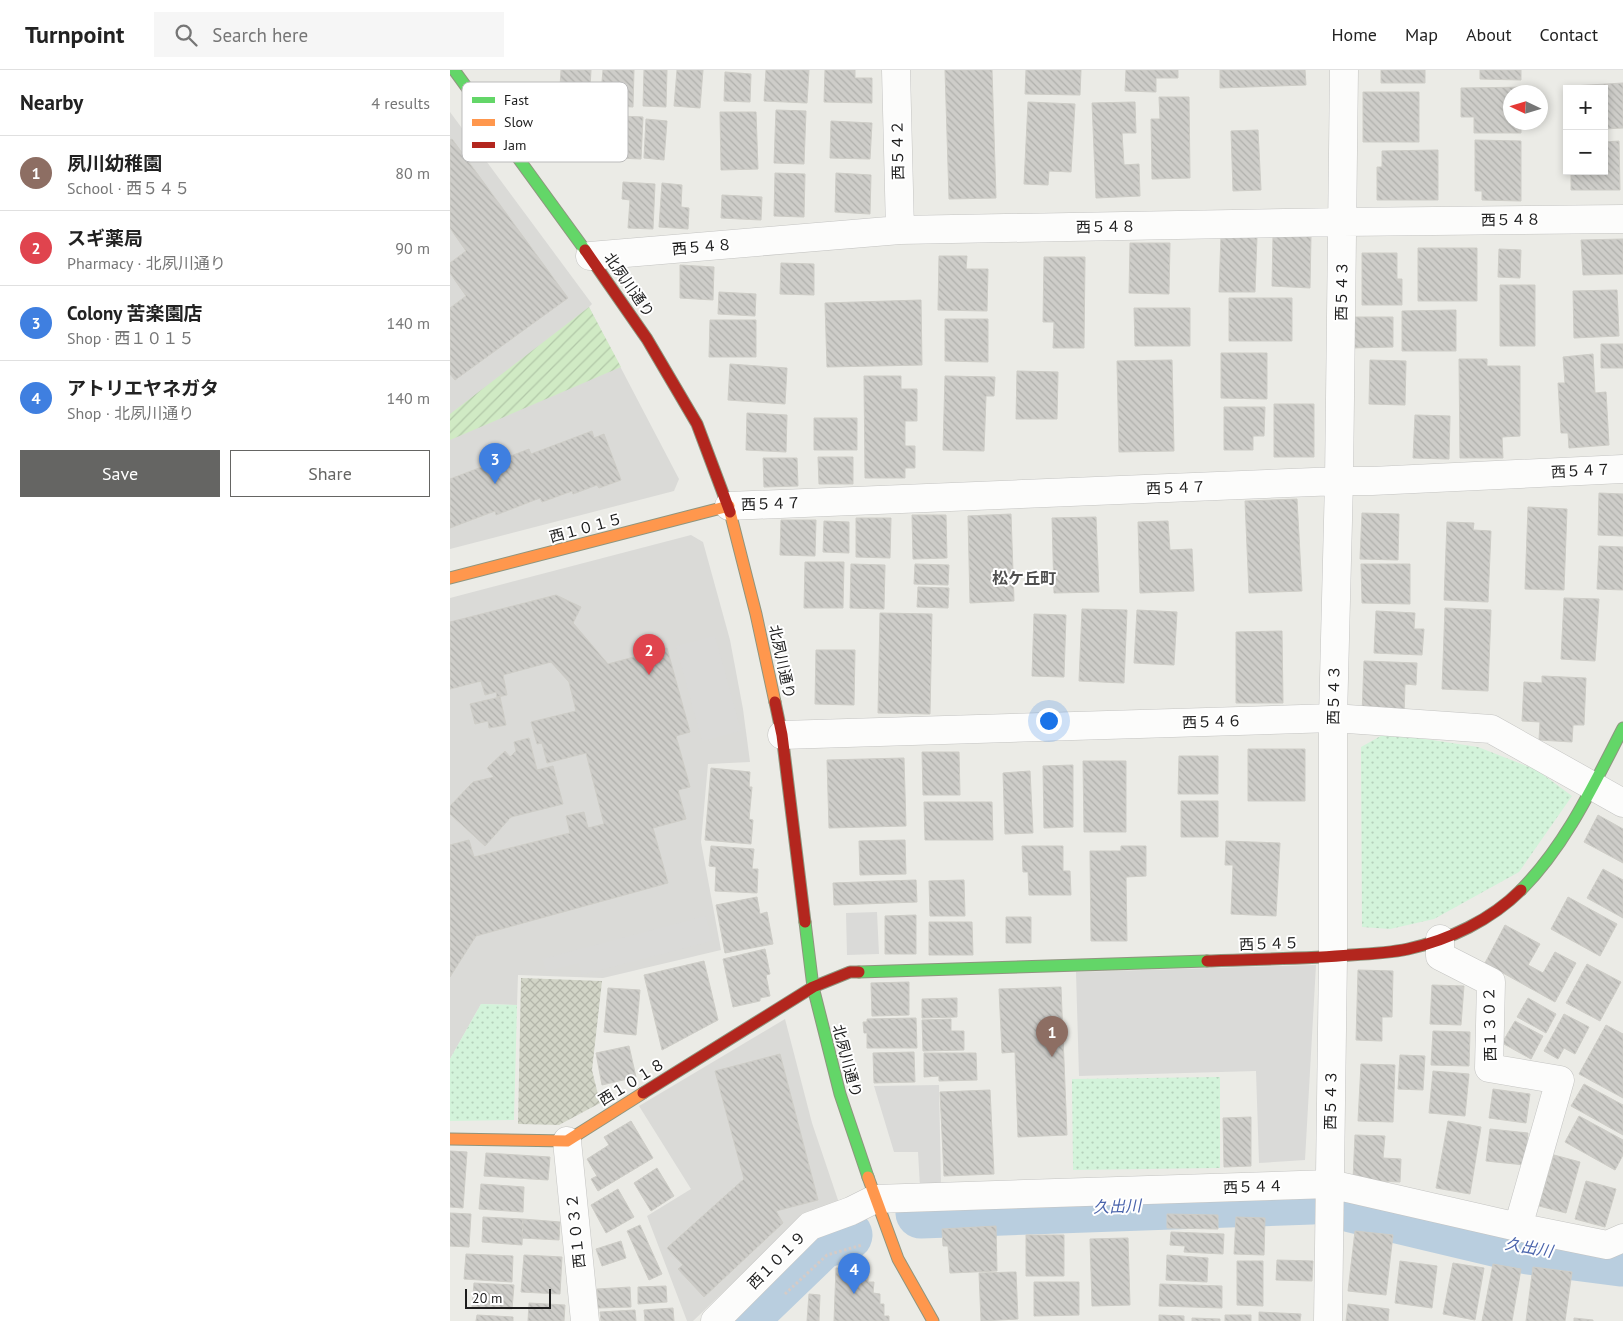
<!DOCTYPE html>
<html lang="en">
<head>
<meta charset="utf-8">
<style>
  :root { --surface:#fff; --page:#f6f6f6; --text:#222; --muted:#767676; --line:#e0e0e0; --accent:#656563 }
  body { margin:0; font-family:"PT Sans","Noto Sans JP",sans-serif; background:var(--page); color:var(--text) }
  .controls { position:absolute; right:15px; top:15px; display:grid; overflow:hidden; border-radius:0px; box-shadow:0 2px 8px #0003 }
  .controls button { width:45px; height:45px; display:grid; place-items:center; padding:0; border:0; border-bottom:1px solid var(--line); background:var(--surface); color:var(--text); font:25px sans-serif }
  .compass { position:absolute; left:1053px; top:15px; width:45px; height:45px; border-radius:50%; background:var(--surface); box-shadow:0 2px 8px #0003; rotate:274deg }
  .scale { position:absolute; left:15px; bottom:12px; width:86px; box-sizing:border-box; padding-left:5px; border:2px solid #1d1d1d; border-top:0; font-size:14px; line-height:18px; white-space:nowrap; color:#1d1d1d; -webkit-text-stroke:4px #fff; paint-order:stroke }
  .you { position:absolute; left:598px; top:650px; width:18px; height:18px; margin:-12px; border:4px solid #fff; border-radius:50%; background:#1a73e8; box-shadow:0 0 0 8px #1a73e833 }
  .badge { display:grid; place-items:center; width:32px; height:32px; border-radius:50%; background:var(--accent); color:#fff; font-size:16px; font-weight:700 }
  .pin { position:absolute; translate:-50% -41px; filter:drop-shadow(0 1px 2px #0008) }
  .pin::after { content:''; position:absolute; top:26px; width:18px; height:15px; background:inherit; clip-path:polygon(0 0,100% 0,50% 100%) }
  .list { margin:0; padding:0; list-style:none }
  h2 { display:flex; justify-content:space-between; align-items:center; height:65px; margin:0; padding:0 20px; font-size:21px }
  h2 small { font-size:16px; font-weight:400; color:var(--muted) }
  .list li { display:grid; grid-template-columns:32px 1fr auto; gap:15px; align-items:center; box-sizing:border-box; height:75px; padding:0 20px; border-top:1px solid var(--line) }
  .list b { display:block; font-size:19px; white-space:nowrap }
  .list p { margin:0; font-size:16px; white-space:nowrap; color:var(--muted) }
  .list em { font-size:16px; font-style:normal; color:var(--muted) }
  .actions { display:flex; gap:10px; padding:15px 20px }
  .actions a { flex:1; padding:11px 0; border:1px solid var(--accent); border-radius:0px; text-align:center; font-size:18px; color:var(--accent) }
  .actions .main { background:var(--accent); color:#fff }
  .icon { flex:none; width:28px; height:28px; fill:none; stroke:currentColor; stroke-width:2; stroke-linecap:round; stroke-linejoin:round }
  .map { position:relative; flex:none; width:1173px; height:1251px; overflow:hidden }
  header { display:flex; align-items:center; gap:30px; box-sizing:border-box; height:70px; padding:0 25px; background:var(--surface); border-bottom:1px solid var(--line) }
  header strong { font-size:24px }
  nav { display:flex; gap:28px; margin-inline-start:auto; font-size:18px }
  .search { width:350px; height:45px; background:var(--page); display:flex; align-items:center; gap:12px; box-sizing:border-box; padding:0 18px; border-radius:0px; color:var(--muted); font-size:19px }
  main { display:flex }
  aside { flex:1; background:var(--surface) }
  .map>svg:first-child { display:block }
  .residential { fill:#dadad7 }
  .construction { fill:url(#construction-cross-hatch) }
  .park { fill:url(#park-dots) }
  .garden { fill:url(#garden-furrows) }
  .parking { fill:#dadad8 }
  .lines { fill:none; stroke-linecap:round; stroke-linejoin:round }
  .river { stroke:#b9cedf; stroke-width:51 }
  .building { fill:url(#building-back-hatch); stroke:#cecdc7 }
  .street-casing { stroke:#c4c4c2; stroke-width:29 }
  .fast-casing { stroke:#8e957e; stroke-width:13 }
  .slow-casing { stroke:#8e957e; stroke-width:13 }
  .jam-casing { stroke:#8e957e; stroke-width:13 }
  .path { stroke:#d6cbc6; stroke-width:3; stroke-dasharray:2.5 2.5; stroke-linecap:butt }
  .street { stroke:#fcfcfb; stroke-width:28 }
  .fast { stroke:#63d668; stroke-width:11 }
  .slow { stroke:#ff974d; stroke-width:11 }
  .jam { stroke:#b3261e; stroke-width:11 }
  .labels { text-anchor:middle; stroke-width:4; stroke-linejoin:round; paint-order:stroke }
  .street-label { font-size:15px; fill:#1d1d1d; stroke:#fff }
  .neighbourhood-label { font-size:16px; font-weight:bold; fill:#505050; stroke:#fff }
  .water-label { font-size:16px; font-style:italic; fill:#4a64ac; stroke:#fff }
  .key { fill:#fff; stroke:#bbb; stroke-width:1 }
  .key-label { font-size:14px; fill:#1d1d1d }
</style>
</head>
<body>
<header>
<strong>Turnpoint</strong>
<div class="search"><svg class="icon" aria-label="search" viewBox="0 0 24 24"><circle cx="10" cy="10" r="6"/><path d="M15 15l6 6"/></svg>Search here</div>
<nav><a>Home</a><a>Map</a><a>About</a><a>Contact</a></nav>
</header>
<main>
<aside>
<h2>Nearby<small>4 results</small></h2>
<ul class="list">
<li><span class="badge" style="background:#8d6e63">1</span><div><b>夙川幼稚園</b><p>School · 西５４５</p></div><em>80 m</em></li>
<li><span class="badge" style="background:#e0444e">2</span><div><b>スギ薬局</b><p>Pharmacy · 北夙川通り</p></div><em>90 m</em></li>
<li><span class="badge" style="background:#3f7fe0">3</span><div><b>Colony 苦楽園店</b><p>Shop · 西１０１５</p></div><em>140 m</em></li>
<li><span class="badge" style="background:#3f7fe0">4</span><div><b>アトリエヤネガタ</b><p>Shop · 北夙川通り</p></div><em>140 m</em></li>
</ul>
<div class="actions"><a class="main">Save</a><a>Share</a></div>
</aside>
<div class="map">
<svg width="1173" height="1251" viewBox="0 0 1173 1251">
  <defs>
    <pattern id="construction-cross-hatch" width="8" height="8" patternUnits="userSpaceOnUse" patternTransform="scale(1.25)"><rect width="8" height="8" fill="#d2d5c7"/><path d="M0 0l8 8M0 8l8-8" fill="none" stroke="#b4b6aa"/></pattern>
    <pattern id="park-dots" width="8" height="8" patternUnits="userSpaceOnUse" patternTransform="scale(1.25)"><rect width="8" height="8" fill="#d3f3da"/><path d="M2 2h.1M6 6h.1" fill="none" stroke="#b5d0bb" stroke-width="1.8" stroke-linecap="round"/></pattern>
    <pattern id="garden-furrows" width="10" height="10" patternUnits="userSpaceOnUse" patternTransform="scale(1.25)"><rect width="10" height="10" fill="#d0eac4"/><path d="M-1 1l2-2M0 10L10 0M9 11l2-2" fill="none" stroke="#b2c8a8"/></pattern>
    <pattern id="building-back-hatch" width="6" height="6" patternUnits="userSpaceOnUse" patternTransform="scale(1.25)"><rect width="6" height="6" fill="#cecdc9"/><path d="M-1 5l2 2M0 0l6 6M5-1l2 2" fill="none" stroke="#b0b0ac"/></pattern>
  </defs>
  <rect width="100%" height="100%" fill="#ebebe6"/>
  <!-- residential -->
  <path class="residential" d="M0,42L142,234L139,237L229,409L224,421L0,479Z
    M241,465L253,472L280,570L293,639L300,692L258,694L251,772L271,880L153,908L68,905L67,935L31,934L0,989V528Z
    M335,949L362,1053L389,1133L357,1142L243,1251H237L197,1146L241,1119L189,1036Z"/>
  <!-- construction -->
  <path class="construction" d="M71,908L152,911L142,1000L150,1033L109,1055L68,1054Z"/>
  <!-- park -->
  <path class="park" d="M936,663L1028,677L1087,700L1122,726L1069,802L984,849L940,859L912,857L911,677Z
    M31,934L67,935L64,1050L0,1051V989Z
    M770,1007V1098L623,1100L622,1009Z"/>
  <!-- garden -->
  <path class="garden" d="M139,237L171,297L0,370V344Z"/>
  <!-- parking -->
  <path class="parking" d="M265,566L291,661L252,671L226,576Z
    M427,842L429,884L397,885L396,843Z
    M256,846L262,871L131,905L128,893L96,901L92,889Z
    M866,895L855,1090L809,1093L806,1001L629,1006L626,902Z
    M489,1015L491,1116L470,1117L468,1082H444L424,1016Z"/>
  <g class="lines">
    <!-- river -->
    <path class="river" d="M901,1137L1078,1179L1171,1191
      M471,1143L862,1129
      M291,1251L371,1174L397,1165"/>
  </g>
  <!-- building -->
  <path class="building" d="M111,0H141L139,36L109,34Z
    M153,0H184L183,37L150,35Z
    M194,0H217L216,37L193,36Z
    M227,0H253L250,38L224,36Z
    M316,0H359L357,33L314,31Z
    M375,0H405V8H422V33L374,32Z
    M495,0H542L546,128L499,129Z
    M576,0H631L630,25L575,24Z
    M676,0H728V8H706V22L675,21Z
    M770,0H855L856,15L770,18Z
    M931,0H975V13H931Z
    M1030,0H1071V10L1030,9Z
    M275,2L301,4L300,32L274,31Z
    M1173,13V58L1154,59V19H1122V16Z
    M1080,17V22H1060V52H1071V63H1024V47H1011V18Z
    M913,22H969V72H913Z
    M709,27H739L740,108L702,109L701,49H710Z
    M578,32L625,34L621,102L599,101L598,115L574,114Z
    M685,32L686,63H672L674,95L689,94L690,126L646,128L642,33Z
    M326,40L356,41L354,94L324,93Z
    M270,42H306L308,99L271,100Z
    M169,46L193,47L191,89L167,88Z
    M196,49L217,51L214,90L194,88Z
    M381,51L422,53L420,89L380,88Z
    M808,60L811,120L783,121L781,61Z
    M2,69L118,228L5,310L0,304V238L16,226L0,203V193L16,181L0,158V70Z
    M1025,70L1071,71V131L1032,130V121H1025Z
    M1169,71L1170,120H1121V101H1154V72Z
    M988,80V130H927V97H932V81Z
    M325,103L355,104L354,147L324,146Z
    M386,103L421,105L420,144L385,142Z
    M173,112L205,114L203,159L178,158L180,130L172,129Z
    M212,113L232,115L231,137L239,138L238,159L209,157Z
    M272,125L312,127L311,150L271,148Z
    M771,165L807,167L805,222H769Z
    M823,165L861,166L860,218L822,216Z
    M1173,169V204L1133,205L1131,170Z
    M680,173H720L719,224L679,223Z
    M968,178H1027V231H968Z
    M1049,179L1071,180L1070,208L1048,207Z
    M912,183H947V209H952V235H912Z
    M489,186H517L516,199H538L537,241L488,240Z
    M594,187H635L634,278H603L604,252H593Z
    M331,193L364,194V225L330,224Z
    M230,195L264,197L263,230L230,228Z
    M1050,215H1085V276H1050Z
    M1167,220L1169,266L1124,268L1123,221Z
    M269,222L306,224L305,246L268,244Z
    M779,228H842V271H779Z
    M471,230L472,295L377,297L375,233Z
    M684,238H740V276H685Z
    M1006,240V281H952V241Z
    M901,247H943V277L901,278Z
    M495,249H538V292L495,291Z
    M260,250H306V287H259Z
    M1151,274H1173V298H1151Z
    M771,283H817V329L771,328Z
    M1143,284L1145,323L1156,322L1159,375L1119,378L1118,363H1111L1108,313H1115L1113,287Z
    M1009,289H1037V296H1070V366L1052,367L1053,388H1010Z
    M722,290L724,381L669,382L667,291Z
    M920,290L956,291L955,335L919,334Z
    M280,294L337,298L335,334L278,330Z
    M567,301L608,302L607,349H566Z
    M414,306H451V319H467V351H455V376H465V398H455V408H415Z
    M495,306L545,307L544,326H536L534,381L493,380Z
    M824,334H864V387H824Z
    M774,337H815L814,366H803V380H774Z
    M297,343L337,345L336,382L296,380Z
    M965,345L1000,346L999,389L963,388Z
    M364,348H407V380H364Z
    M142,361L144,368L154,364L171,410L149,418L147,415L123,424L122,421L92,432L90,428L46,445L45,441L0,458V409L79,379L81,384Z
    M368,387H403V414H369Z
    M313,388H347L348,416L314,417Z
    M1149,423L1173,424V466L1148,465Z
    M847,429L852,521L799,523L795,431Z
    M1078,437L1117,439L1114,520L1075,519Z
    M912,443L949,444L948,490L910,489Z
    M561,444L564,531L520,533L518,446Z
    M462,445H496L497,488L463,489Z
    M646,447L649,522L604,523L602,448Z
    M406,448H441L440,488L406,487Z
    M331,450H366L365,486L330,485Z
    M374,451L399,452V483L373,482Z
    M718,451L720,480L742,479L744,521L690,523L688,452Z
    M997,452L1024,453L1023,460L1041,461L1038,532L994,530Z
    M1149,476L1173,477V520L1147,519Z
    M355,492H394L393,538H354Z
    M401,494L435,495L434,539L400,538Z
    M465,494L499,495L498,515L464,514Z
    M911,494H960V534L912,533Z
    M468,517L499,518L498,538L467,537Z
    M106,525L131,537L123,553L158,594L217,578L240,662L226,666L240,717L228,720L236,749L203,758L218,813L26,866L0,907V775L19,770L24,787L120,763L116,746L134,742L138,758L154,754L136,683L97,693L92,673L87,674L81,652L126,641L119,612L101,592L53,605L57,625L47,627L46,622L35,625L31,611L0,619V552Z
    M1114,528L1149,529L1145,591L1111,589Z
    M995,538L1041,540L1038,621L992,619Z
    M632,539L677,540L674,613L629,611Z
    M687,540L727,542L724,595L684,593Z
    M926,541L965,543L964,559H974L972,585L924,583Z
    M430,543L482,544L480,644L428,643Z
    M584,544L616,545L614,607L582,606Z
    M832,561L833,633H786V562Z
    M366,580H405L404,635L365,634Z
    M914,591L967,593L966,615L955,614L954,646L912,644Z
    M1092,606L1136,608L1134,655H1123L1122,672L1089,670L1090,652L1072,651L1074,612L1092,613Z
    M50,627L56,655L39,658L38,651L25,654L20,634Z
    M79,668L87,700L103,696L113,734L61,747L35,776L0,744V736L23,712L44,707L37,698L55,681L60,687L66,681L64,672Z
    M798,679H855V731H798Z
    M472,682H509L510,725H473Z
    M729,686H768V724H728Z
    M454,688L456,756L379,758L377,690Z
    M633,691H676V762H634Z
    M623,695V757L594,758L593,696Z
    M261,698L300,702L299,717H302L299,749L303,750L301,774L255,770Z
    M580,701L583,763L555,764L553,703Z
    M731,731H768V767H731Z
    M474,732H542L543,770H475Z
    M1148,745L1173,759V793L1134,772Z
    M455,770L456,804L410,805L409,771Z
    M776,771L830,773L826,846L781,844L783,795H775Z
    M261,776L304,779L302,799H308L307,823L265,821L266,797L259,796Z
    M572,776H613V801H620L621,825H579L578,802H573Z
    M671,776H696V806L676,807L677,871H641L640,781H671Z
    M1153,799L1173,810V848L1137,828Z
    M466,810L467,832L384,835L383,813Z
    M514,810L515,846H480L479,811Z
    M307,827L310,844L317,842L323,874L275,883L266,835Z
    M1118,827L1167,854L1150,886L1101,859Z
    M466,845V884H435V846Z
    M556,847H581V873H556Z
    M479,852H522L523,885H479Z
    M1055,855L1090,874L1078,895L1093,903L1105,882L1126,893L1105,932L1035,893Z
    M315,879L320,904L316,905L320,926L310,928V931L283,937L273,889Z
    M254,891L268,950L212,980L194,905Z
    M1137,894L1171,912L1150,951L1116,933Z
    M908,900L943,901L942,947H932V971L906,970Z
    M459,912V945L422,946L421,913Z
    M982,915L1014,916L1011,955L980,954Z
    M611,917L617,1065L568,1067L565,982L552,983L549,919Z
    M158,918L190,920L186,965L154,962Z
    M507,928V947L472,948V929Z
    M1078,928L1106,944L1096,963L1067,947Z
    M1114,944L1139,957L1125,984L1114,978L1108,989L1094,981Z
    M466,948L467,978H417V963H414L413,952H417V949Z
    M501,949V961H514V980L473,981L472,950Z
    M1065,951L1093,966L1081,989L1052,973Z
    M1156,955L1173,964V1028L1129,1004Z
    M983,961L1020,962L1019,996L981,995Z
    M179,976L186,1007L152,1015L146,983Z
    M464,982L465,1012L424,1013L423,983Z
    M474,983H526L527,1010L489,1011V1006L474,1007Z
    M330,984L368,1130L326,1141L333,1153L254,1227L228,1199L233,1195L217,1178L294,1109L265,1001Z
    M950,985L975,986L973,1020L948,1019Z
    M911,994L945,995L943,1052L908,1051Z
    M983,1001L1019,1004L1015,1046L979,1043Z
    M1134,1014L1173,1035V1065L1121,1036Z
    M1043,1019L1080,1024L1076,1053L1039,1048Z
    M540,1020L544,1104L494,1106L490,1022Z
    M1129,1046L1173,1070V1085L1165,1100L1115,1072Z
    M801,1047V1096L774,1097L773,1048Z
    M181,1051L203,1088L148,1121L141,1109L147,1106L137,1089L159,1075L154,1067Z
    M998,1051L1031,1057L1020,1124L986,1118Z
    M1040,1059L1078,1063L1075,1095L1036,1091Z
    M905,1065L935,1066L933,1088L951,1089L950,1112L903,1110Z
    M0,1081L17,1082L13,1138L0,1137Z
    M36,1083L100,1087L98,1110L34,1106Z
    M1104,1085L1130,1092L1116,1143L1089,1136Z
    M207,1098L224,1126L201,1141L184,1113Z
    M1136,1111L1166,1119L1155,1157L1125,1149Z
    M31,1114L74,1117L73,1142L29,1139Z
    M168,1119L184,1147L156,1163L141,1135Z
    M0,1143L21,1144L19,1177L0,1176Z
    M717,1144L768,1145V1159L717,1158Z
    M33,1147L73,1149L72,1175L32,1172Z
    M786,1147L815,1148L814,1185L784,1184Z
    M73,1149L110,1152L109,1170L72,1168Z
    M190,1155L212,1204L199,1210L177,1161Z
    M546,1156L547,1201L500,1203L498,1176H493L492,1159Z
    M905,1161L943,1165L936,1225L898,1221Z
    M721,1162L774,1164L773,1184L734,1182L735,1176L720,1175Z
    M576,1165H614V1206H576Z
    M678,1168L680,1235L642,1236L640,1169Z
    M171,1171L176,1188L152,1196L146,1179Z
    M16,1184L63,1186L62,1212L14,1209Z
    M74,1185L112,1187L110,1224L71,1222Z
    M717,1185L758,1188L757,1212L716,1210Z
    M827,1190L863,1191L862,1211L826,1210Z
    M787,1191H813V1236L787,1235Z
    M950,1191L987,1196L982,1238L945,1233Z
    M1003,1193L1034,1198L1025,1250L993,1244Z
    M1043,1194L1071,1199L1062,1251H1032Z
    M1083,1197L1122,1202L1115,1251H1076Z
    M386,1198L418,1199V1212H424L423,1223L430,1224V1234H434V1246H439V1251H384Z
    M566,1202L568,1249L531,1251L529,1203Z
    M584,1212H629V1245L584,1246Z
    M24,1213L64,1215L62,1239L22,1237Z
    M710,1214L772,1216V1238L709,1236Z
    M216,1216L217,1232L188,1234V1217Z
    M180,1217L181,1237L148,1238L147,1219Z
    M359,1224L370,1225L369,1251H357Z
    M79,1233L115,1235L114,1251H78Z
    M898,1234L939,1239L938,1251H896Z
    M223,1238L224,1251H195L194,1240Z
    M185,1240L186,1251H151L150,1242Z
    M809,1242L851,1244L850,1251H809Z
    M27,1245L63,1247V1251H26Z
    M709,1245L734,1246V1251H709Z
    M775,1245H801V1251H775Z
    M742,1248L770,1249V1251H742Z
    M1124,1248L1143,1250V1251H1124Z"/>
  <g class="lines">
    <!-- street casing -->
    <g class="street-casing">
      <path id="street" d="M446,0L450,160
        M140,186L450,160L893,152L1173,149
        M279,436L889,411H922L1173,399
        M332,665L883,648L1041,659L1173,733
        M990,869V886L1041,912L1039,998L1110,1010L1068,1157
        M117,1071L135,1251
        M265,1251L360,1156L401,1141L425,1129L880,1114L1068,1157L1157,1175L1173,1168
        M878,1251L883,887V648L889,411L894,0"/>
    </g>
    <!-- fast casing -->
    <g class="fast-casing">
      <path id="fast" d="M4,0L135,180
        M1071,820C1116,775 1144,714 1173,658
        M355,852L363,917L390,1024L418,1107
        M409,902L757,891"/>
    </g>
    <!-- slow casing -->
    <g class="slow-casing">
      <path id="slow" d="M280,442L306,544L325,632
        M0,508L279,436
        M0,1069L117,1071L193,1023
        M418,1107L448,1189L483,1251"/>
    </g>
    <!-- jam casing -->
    <g class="jam-casing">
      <path id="jam" d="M135,180L197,269L247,354L280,442
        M325,632L332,665L355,852
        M757,891C805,889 854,889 901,885C920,884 939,883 958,879C999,870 1041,850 1071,820
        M193,1023L363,917L400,902H409"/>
    </g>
    <!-- path -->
    <path class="path" d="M335,1224L377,1185L412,1175"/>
    <!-- street -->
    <use href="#street" class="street"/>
    <!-- fast -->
    <use href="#fast" class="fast"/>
    <!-- slow -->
    <use href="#slow" class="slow"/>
    <!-- jam -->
    <use href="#jam" class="jam"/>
  </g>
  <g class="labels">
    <!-- street labels -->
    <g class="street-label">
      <text transform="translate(448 80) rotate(-91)" y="5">西５４２</text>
      <text transform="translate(1061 150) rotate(-1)" y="5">西５４８</text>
      <text transform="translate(656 157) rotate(-1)" y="5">西５４８</text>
      <text transform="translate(252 177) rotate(-5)" y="5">西５４８</text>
      <text transform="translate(179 215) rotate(55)" y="5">北夙川通り</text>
      <text transform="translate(892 221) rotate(-89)" y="5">西５４３</text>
      <text transform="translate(1131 401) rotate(-3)" y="5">西５４７</text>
      <text transform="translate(726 418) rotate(-2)" y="5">西５４７</text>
      <text transform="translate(321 434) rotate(-2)" y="5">西５４７</text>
      <text transform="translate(136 458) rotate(-15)" y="5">西１０１５</text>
      <text transform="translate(332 592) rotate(78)" y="5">北夙川通り</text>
      <text transform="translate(884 625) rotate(-89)" y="5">西５４３</text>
      <text transform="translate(762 652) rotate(-2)" y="5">西５４６</text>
      <text transform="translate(819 874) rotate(-2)" y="5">西５４５</text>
      <text transform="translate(1040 954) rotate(-91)" y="5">西１３０２</text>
      <text transform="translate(397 991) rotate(75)" y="5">北夙川通り</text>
      <text transform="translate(182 1012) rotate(-32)" y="5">西１０１８</text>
      <text transform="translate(881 1030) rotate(-89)" y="5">西５４３</text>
      <text transform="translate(803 1117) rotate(-2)" y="5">西５４４</text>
      <text transform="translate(126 1161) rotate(-96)" y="5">西１０３２</text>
      <text transform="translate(327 1190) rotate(-45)" y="5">西１０１９</text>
    </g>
    <!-- neighbourhood labels -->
    <g class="neighbourhood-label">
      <text x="574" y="514">松ケ丘町</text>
    </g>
    <!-- water labels -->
    <g class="water-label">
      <text transform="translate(667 1136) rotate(-2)" y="6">久出川</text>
      <text transform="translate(1079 1177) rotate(10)" y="6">久出川</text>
    </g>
  </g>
  <!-- legend -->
  <rect x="12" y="12" width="166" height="80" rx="8" class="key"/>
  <rect x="22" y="27" width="23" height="6" fill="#63d668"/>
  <rect x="22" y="49" width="23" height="7" fill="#ff974d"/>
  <rect x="22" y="72" width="23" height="6" fill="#b3261e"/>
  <g class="key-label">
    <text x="54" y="35">Fast</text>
    <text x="54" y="57">Slow</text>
    <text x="54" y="80">Jam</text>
  </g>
</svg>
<div class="controls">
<button>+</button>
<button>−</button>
</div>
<svg class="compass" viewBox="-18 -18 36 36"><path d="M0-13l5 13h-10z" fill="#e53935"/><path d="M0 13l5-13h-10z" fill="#767676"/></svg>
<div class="scale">20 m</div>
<div class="you"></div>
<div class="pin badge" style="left:602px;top:987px;background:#8d6e63">1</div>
<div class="pin badge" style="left:199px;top:605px;background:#e0444e">2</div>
<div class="pin badge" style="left:45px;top:414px;background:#3f7fe0">3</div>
<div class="pin badge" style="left:404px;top:1224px;background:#3f7fe0">4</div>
</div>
</main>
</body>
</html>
